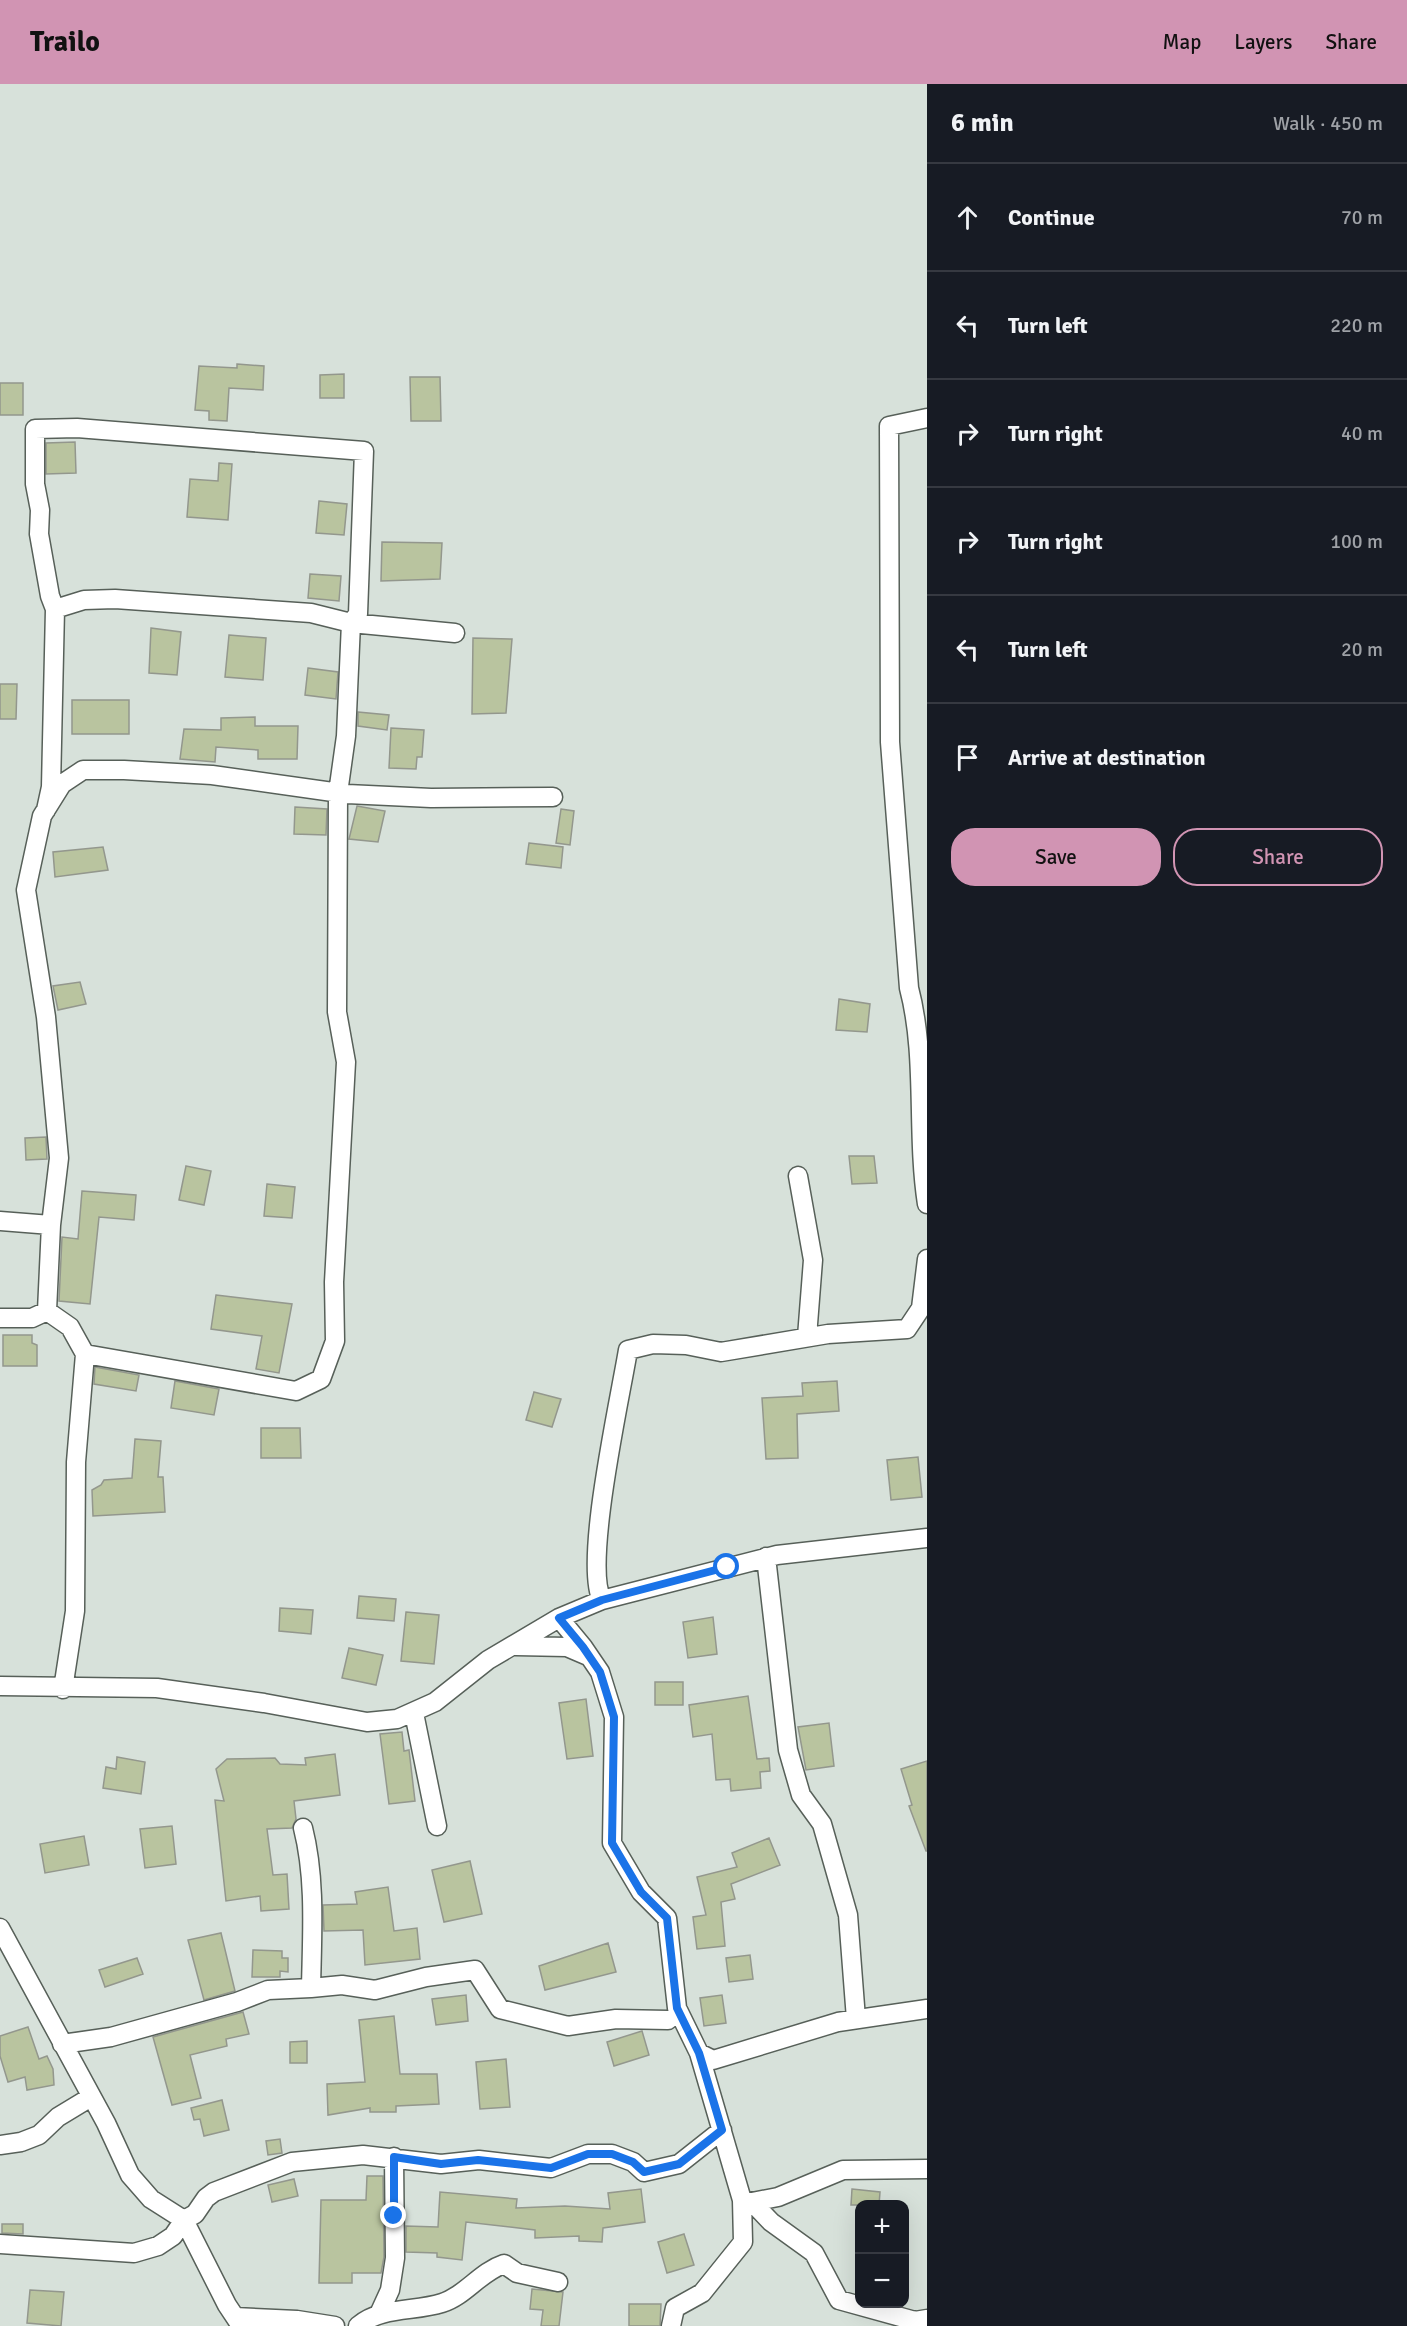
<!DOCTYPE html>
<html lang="en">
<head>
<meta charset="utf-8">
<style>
  :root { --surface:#171b24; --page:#242831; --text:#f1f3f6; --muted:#9ea1a6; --line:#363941; --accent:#d194b3 }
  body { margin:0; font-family:Signika,sans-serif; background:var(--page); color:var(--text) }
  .controls { position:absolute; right:18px; bottom:18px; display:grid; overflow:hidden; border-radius:12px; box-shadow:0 6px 24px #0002 }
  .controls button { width:54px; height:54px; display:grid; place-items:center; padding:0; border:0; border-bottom:2px solid var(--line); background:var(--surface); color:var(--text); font:30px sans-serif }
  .stop { position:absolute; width:18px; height:18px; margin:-14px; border:4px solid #1a73e8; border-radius:50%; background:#fff }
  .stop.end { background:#1a73e8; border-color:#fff; box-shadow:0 2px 6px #0008 }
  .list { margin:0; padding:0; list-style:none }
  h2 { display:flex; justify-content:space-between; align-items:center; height:78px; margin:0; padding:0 24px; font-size:26px }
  h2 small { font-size:20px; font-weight:400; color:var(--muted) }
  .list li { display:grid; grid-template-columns:39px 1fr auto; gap:18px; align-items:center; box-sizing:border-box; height:108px; padding:0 24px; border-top:2px solid var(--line) }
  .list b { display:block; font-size:22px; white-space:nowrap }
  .list em { font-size:20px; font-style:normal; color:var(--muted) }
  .actions { display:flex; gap:12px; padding:18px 24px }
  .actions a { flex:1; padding:14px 0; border:2px solid var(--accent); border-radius:24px; text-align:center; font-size:21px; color:var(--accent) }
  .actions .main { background:var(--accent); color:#111 }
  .icon { flex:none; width:33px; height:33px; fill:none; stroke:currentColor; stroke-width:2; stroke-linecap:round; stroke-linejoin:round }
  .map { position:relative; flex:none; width:927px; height:2242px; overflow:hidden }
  header { display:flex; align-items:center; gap:36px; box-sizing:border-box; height:84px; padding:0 30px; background:var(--accent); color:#111 }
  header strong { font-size:28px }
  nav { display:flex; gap:33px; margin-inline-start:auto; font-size:21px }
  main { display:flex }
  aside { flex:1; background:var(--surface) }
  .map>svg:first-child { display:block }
  .building { fill:#b9c49f; stroke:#93978d; stroke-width:1.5 }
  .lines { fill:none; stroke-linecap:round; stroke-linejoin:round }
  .minor-casing { stroke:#576059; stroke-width:21 }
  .minor { stroke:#fff; stroke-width:18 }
  .route { stroke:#1a73e8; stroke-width:8 }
</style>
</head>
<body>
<header>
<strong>Trailo</strong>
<nav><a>Map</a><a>Layers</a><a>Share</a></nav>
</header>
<main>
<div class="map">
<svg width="927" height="2242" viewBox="0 0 927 2242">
  <rect width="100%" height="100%" fill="#d7e1da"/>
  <!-- building -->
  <path class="building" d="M237,280L264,282L263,306L229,304L227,337L209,336V327L195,326L199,282L237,284Z
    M344,290V314H320V291Z
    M410,293H440L441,337H411Z
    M0,299H23V331H0Z
    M75,358L76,389L46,390V359Z
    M219,379L232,380L228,436L187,433L190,395L218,397Z
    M319,417L347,420L344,451L316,449Z
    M382,458L442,459L440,495L381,497Z
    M310,490L341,492L339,517L308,514Z
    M151,544L181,548L177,591L149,589Z
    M229,551L266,554L263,596L225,593Z
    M473,554L512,555L506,629L472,630Z
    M308,584L338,588L336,615L305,611Z
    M0,600H17L16,635H0Z
    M72,616H129V650H72Z
    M358,628L389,631L387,646L358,642Z
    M255,633V642H298L297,675H258V666L216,663L215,678L180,675L184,645L221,646V634Z
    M391,644L424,646L422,673H417L416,685L389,684Z
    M357,722L385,727L378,758L349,755Z
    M295,723L327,725L326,751L294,750Z
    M561,725L574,727L570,761L556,759Z
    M529,759L563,763L561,784L526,780Z
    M103,763L108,786L55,793L53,768Z
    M80,898L86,920L58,926L53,902Z
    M839,915L870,920L867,948L836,946Z
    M46,1053L47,1075L26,1076L25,1054Z
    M849,1072H874L877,1099L852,1100Z
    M186,1082L211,1087L204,1121L179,1116Z
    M267,1100L295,1103L292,1134L264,1132Z
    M82,1107L136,1111L134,1136L99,1133L90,1220L59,1217L62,1153L78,1155Z
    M216,1211L292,1220L279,1289L256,1285L262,1252L211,1245Z
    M3,1251H32V1259L37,1261V1282H3Z
    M95,1283L139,1291L136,1307L94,1300Z
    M175,1297L219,1305L214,1331L171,1324Z
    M837,1297L839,1327L797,1330L798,1374L766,1375L762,1314L803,1312L802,1299Z
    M534,1308L561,1315L552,1343L526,1336Z
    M261,1344H300L301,1374H261Z
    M135,1355L161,1357L158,1393H163L165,1428L93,1432L92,1406L101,1401L104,1396L132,1394Z
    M918,1373L922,1413L891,1416L887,1376Z
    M359,1512L396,1515L394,1537L357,1534Z
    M280,1524L313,1526L311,1550L279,1547Z
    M406,1528L439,1531L434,1580L401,1577Z
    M713,1533L717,1570L688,1574L683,1538Z
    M349,1564L383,1571L376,1601L342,1594Z
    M655,1598H683V1621H655Z
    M748,1612L757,1675L769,1674L770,1687L760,1688L761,1704L731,1707L730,1695L716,1696L712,1650L693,1653L689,1621Z
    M586,1615L593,1672L567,1675L559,1619Z
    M829,1639L834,1682L806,1686L798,1643Z
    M402,1648L404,1667L409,1666L415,1717L389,1720L380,1650Z
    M335,1670L340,1711L294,1717L296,1735L292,1744L267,1745L273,1791L287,1790L289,1825L261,1827L260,1812L226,1817L215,1716L224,1717L216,1685L227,1675L275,1674L280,1680L306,1681L305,1674Z
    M117,1673L145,1678L141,1710L103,1704L106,1683L116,1685Z
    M927,1677V1767H926L909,1722L912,1721L901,1685Z
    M172,1742L176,1780L145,1784L140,1745Z
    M84,1752L89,1781L45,1789L40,1760Z
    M769,1754L780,1781L731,1800L735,1815L721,1818L725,1862L697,1865L693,1833L706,1831L697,1793L737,1783L732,1769Z
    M470,1777L482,1830L444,1838L432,1786Z
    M388,1803L394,1847L417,1844L420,1875L365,1881L363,1846L324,1847L323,1821L357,1820L355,1808Z
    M221,1849L235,1907L204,1916L188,1856Z
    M608,1859L616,1888L545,1906L539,1882Z
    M253,1866L282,1867V1874H288V1888L280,1887V1893H252Z
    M750,1871L753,1895L729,1898L726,1874Z
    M137,1874L143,1890L105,1903L99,1886Z
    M466,1911L468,1937L436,1941L432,1915Z
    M722,1911L726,1939L704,1942L700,1914Z
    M243,1928L249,1950L226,1955L227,1962L190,1971L201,2014L172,2021L153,1953Z
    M394,1932L400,1990H437L439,2020L396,2022V2028H370V2024L328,2031L327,2000L365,1998L359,1936Z
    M28,1943L39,1975L47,1972L53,1985L54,2001L27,2006L25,1993L8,1998L0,1972V1952Z
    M642,1947L649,1971L614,1982L607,1958Z
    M307,1957V1979H290V1958Z
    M506,1975L510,2023L480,2025L476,1978Z
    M222,2016L229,2046L204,2052L200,2035L194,2036L191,2024Z
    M280,2055L282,2069L268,2071L266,2057Z
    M367,2092H383L384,2173L381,2189H352V2199H319L321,2116H366Z
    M294,2095L298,2112L272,2118L268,2101Z
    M641,2105L645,2138L603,2144L602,2158L579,2157V2152L535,2154V2146L466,2138L462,2176L437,2173V2169L406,2168V2142L438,2143L440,2108L517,2115L516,2124L565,2122L610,2125L608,2109Z
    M852,2105L880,2108L879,2121H851Z
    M2,2140H23V2150L2,2149Z
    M684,2150L694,2181L667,2189L658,2158Z
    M532,2205L563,2208L559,2242H541L543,2226L530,2225Z
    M30,2206L64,2208L61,2242L27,2239Z
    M629,2220H661L660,2242H629Z"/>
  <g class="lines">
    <!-- minor casing -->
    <g class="minor-casing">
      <path id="minor" d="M927,334L889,342L890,658L909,904C927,972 916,1049 927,1120
        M46,726L51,703L55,525L84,516L115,515L311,529L351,539L358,530L364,367L77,344L35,345V400L40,426L39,450L50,512L55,525
        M798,1092L813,1176L807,1253
        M0,1137L51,1141
        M0,1234H32L47,1227
        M85,1270L70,1243L47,1227L51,1141L59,1074L46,933L26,806L42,732L62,700L83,686H124L212,691L347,710L431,714L553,713
        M766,1473L788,1666L801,1711L822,1740L848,1831L856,1935
        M602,1516C583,1480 620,1315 628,1266L653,1260L686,1261L721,1268L828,1250L907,1245L921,1224L927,1175
        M559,1534L583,1563L600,1588L614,1633L612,1759L641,1808L667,1834L677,1924L699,1969
        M516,1562L567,1563L588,1572
        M0,1602L157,1604L264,1619L367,1638L397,1635L435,1618L488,1576L559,1534L602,1516L777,1471L927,1454
        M63,1605L75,1527L76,1378L85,1270L296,1307L321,1295L335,1257L334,1198L346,978L337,928L338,709L346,652L351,539L455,549
        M414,1629L437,1742
        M303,1744C316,1795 312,1851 311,1904L342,1901L375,1906L426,1893L475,1886L500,1925L568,1942L616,1935L668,1936
        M0,1844L106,2039L130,2091L151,2115L184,2136L227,2221L241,2242
        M62,1960L111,1953L237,1918L268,1906L311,1904
        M0,2061L21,2058L39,2051L58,2033L91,2013
        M927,2085L843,2086L778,2113L752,2118L771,2138L814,2169L839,2216L915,2237L927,2235
        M742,2116L699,1969L713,1976L838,1938L927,1925
        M0,2160L134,2169L158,2162L173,2152L184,2136L195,2130L206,2114L214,2108L292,2078L363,2071L441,2080L479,2076L551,2084L588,2070H612L633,2078L644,2088L679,2080L722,2046
        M379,2230L390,2206L395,2174L394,2073
        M235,2233L297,2236L335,2242
        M358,2242C382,2222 414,2228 442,2219C465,2212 480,2188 504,2180L517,2189L558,2198
        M671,2242L675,2224L702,2209L743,2158L742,2116L752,2118"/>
    </g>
    <!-- minor -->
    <use href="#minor" class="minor"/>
  </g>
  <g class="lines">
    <!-- route -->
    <path class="route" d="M394,2132V2073L441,2080L478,2076L551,2084L588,2070H612L633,2078L644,2088L679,2080L722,2046L699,1969L677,1924L667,1834L641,1808L612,1759L614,1633L600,1588L583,1563L559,1534L602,1516L727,1483"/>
  </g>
</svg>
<div class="controls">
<button>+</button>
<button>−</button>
</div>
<div class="stop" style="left:727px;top:1483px"></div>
<div class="stop end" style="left:394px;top:2132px"></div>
</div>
<aside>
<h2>6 min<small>Walk · 450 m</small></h2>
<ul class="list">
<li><svg class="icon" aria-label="ahead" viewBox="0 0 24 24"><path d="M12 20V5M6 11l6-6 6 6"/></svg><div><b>Continue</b></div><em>70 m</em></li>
<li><svg class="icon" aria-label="left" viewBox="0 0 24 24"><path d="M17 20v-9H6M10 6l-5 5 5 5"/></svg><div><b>Turn left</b></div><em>220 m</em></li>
<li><svg class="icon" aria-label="right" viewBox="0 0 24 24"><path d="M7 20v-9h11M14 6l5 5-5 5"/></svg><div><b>Turn right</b></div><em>40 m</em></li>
<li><svg class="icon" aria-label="right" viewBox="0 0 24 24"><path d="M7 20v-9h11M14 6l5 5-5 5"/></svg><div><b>Turn right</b></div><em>100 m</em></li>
<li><svg class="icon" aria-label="left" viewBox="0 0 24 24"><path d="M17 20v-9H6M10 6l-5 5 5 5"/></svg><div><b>Turn left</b></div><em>20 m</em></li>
<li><svg class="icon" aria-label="arrive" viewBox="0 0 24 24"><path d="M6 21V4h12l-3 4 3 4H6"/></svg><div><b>Arrive at destination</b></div></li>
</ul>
<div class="actions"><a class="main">Save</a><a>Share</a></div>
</aside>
</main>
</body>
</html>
